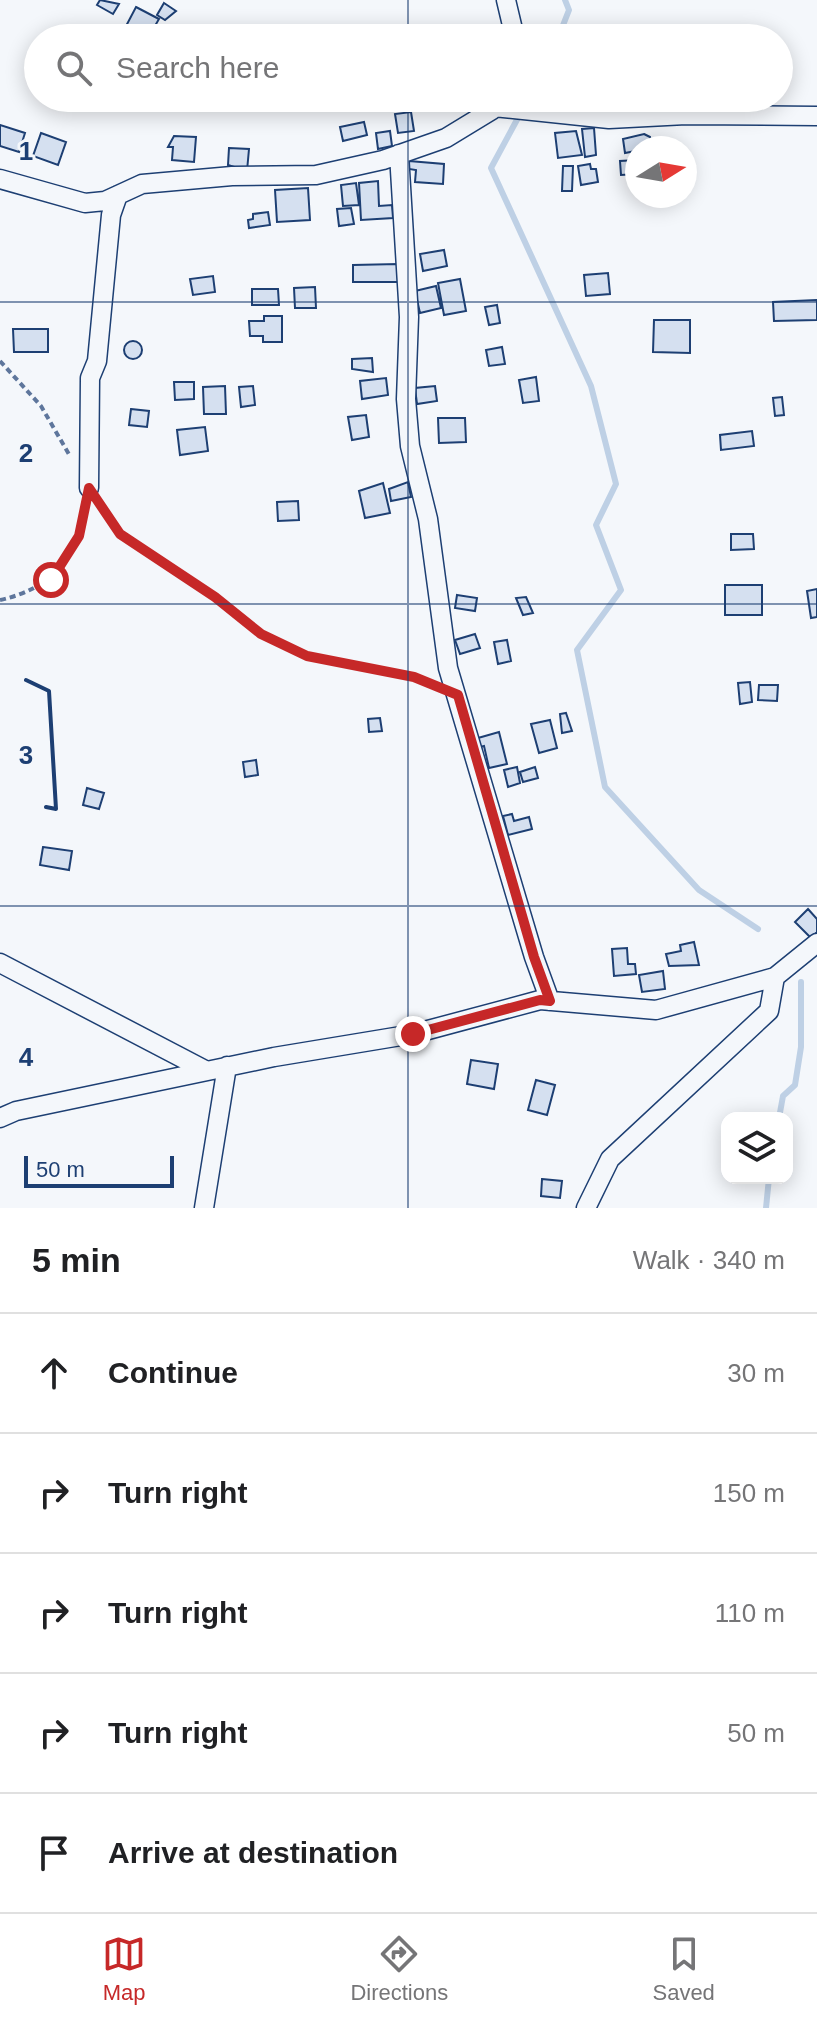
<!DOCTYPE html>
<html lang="en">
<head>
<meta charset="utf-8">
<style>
  :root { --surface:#fff; --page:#f2f2f2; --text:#202124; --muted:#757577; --line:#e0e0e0; --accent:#c62828 }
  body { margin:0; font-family:Arial,sans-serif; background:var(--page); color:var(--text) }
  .controls { position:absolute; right:24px; bottom:24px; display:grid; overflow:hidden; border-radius:16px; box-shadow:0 4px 20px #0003 }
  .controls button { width:72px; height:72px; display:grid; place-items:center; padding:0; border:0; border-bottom:2px solid var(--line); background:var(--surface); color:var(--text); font:40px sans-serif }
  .compass { position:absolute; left:625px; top:136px; width:72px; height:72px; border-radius:50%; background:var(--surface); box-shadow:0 4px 20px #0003; rotate:79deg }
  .scale { position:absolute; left:24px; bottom:20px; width:150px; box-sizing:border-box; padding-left:8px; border:4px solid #1d3f73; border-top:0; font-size:22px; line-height:28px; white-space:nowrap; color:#1d3f73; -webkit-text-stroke:6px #f4f7fb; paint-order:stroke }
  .stop { position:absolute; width:24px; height:24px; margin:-18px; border:6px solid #c62828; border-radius:50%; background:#fff }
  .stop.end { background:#c62828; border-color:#fff; box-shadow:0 2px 8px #0008 }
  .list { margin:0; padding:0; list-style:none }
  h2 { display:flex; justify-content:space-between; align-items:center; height:104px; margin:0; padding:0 32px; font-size:34px }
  h2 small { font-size:26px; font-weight:400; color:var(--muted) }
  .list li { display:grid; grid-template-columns:52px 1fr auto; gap:24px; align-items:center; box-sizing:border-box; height:120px; padding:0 32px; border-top:2px solid var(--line) }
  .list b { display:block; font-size:30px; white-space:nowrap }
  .list em { font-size:26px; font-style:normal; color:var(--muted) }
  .icon { flex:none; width:44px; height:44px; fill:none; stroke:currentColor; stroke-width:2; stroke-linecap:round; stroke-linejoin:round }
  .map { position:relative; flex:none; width:817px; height:1208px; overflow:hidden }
  .search { position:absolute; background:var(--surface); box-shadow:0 4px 20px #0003; left:24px; right:24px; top:24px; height:88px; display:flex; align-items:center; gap:20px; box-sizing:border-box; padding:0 28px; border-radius:44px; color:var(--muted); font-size:30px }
  .sheet { height:704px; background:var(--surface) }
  nav { display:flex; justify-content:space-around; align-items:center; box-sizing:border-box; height:112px; border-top:2px solid var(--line); background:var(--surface); font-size:22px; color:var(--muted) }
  nav a { display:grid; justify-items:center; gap:4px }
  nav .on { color:var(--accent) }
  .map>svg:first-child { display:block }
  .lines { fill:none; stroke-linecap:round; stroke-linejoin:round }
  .stream { stroke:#bed0e5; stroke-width:6 }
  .building { fill:#d5e0f0; stroke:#1d3f73; stroke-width:2 }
  .street-casing { stroke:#1d3f73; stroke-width:21 }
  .path { stroke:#5e769c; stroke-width:4; stroke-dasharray:6 4; stroke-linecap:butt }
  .street { stroke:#f4f7fb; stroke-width:18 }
  .wall { stroke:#1d3f73; stroke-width:4 }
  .route { stroke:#c62828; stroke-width:10 }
  .grid { fill:none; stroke:#1d3f73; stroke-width:2; stroke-opacity:0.55 }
  .grid-label { font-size:26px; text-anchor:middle; font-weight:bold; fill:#1d3f73; stroke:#f4f7fb; stroke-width:6; stroke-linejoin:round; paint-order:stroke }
</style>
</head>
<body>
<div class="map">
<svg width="817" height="1208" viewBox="0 0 817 1208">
  <rect width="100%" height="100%" fill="#f4f7fb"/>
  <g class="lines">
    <!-- stream -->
    <path class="stream" d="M558,38L569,10L565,0
      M519,116L491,168L591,386L616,484L596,525L621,590L577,650L605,787L699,890L758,929
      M779,1118L783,1096L795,1085L801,1047V982
      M766,1208L769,1178"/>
  </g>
  <!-- building -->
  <path class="building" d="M100,0L119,4L113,14L97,5Z
    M164,3L176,11L165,20L157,15Z
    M136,7L159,19L148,38L125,28Z
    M411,112L414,131L398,133L395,114Z
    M364,122L367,135L343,141L340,127Z
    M0,125L25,133L19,152L0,146Z
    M594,128L596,155L585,157L582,129Z
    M390,131L392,146L378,149L376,133Z
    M576,131L582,155L558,158L555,133Z
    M41,133L66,142L58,165L33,156Z
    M644,134L650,137L651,148L625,153L623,139Z
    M174,136L196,137L194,162L172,160L173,147H168Z
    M229,148L249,149L247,171L228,165Z
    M637,160V174L621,175L620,161Z
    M409,161L444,164L443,184L415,182L416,170L409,169Z
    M590,164L591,169H596L598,182L581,185L578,166Z
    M563,166H573L572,191H562Z
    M378,181L379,206L392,205L393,218L361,220L359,183Z
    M356,183L359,205L343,206L341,185Z
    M308,188L310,220L277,222L275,190Z
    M351,208L354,224L339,226L337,209Z
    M268,212L270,225L249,228L248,220L253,219V214Z
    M444,250L447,266L423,271L420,254Z
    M398,264V282H353V265Z
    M608,273L610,294L586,296L584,275Z
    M213,276L215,292L193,295L190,279Z
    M460,279L466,311L444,315L438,283Z
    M436,286L441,308L420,313L415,291Z
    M315,287L316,308H295L294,288Z
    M252,289H278L279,305H252Z
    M817,300V320L774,321L773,302Z
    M497,305L500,323L489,325L485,307Z
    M264,316H282V342H263V336H250L249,321H264Z
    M654,320H690V353L653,352Z
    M13,329H48V352H14Z
    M124 350a9 9 0 1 1 18 0a9 9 0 1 1-18 0Z
    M502,347L505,364L489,366L486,350Z
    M372,358L373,372L352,369V359Z
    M536,377L539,401L523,403L519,380Z
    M386,378L388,395L362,399L360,381Z
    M174,382H194V399L175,400Z
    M225,386L226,414H204L203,387Z
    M253,386L255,405L241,407L239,387Z
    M435,386L437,401L417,404L415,388Z
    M782,397L784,415L775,416L773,398Z
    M131,409L149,411L147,427L129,425Z
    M366,415L369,437L352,440L348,417Z
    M438,418H465L466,442L439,443Z
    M205,427L208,451L180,455L177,430Z
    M752,431L754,446L721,450L720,435Z
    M408,482L411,497L391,501L389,489Z
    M383,483L390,513L365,518L359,491Z
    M298,501L299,520L278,521L277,502Z
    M731,534H753L754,549L731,550Z
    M725,585H762V615H725Z
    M817,589V617L811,618L807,591Z
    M457,595L477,598L475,611L455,608Z
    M526,597L533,613L523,615L516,598Z
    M475,634L480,648L460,654L455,640Z
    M507,640L511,661L498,664L494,642Z
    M750,682L752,702L740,704L738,683Z
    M759,685H778L777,701L758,700Z
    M566,713L572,731L562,733L560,714Z
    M380,718L382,731L369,732L368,719Z
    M550,720L557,748L539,753L531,724Z
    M499,732L507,764L489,768L484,746L480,747L478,738Z
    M256,760L258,775L245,777L243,762Z
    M517,767L520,783L508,787L504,770Z
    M535,767L538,778L523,782L520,772Z
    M87,788L104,793L99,809L83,805Z
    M512,814L514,821L529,817L532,829L508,835L503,816Z
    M43,847L72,851L69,870L40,865Z
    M808,909L817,919V932L811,938L795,922Z
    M694,942L699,965L669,966L666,954L681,951L680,945Z
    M627,948L628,964H635L636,974L614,976L612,949Z
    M663,971L665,989L642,992L639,975Z
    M471,1060L498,1064L494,1089L467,1084Z
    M536,1080L555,1085L547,1115L528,1110Z
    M542,1179L562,1181L560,1198L541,1196Z"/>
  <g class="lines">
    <!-- street casing -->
    <g class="street-casing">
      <path id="street" d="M506,0L515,38
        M494,107L609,119L686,115L817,116
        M399,154L409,317L406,399L410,446L428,519L448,668L534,957L550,1001
        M0,179L85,203L105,201L142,184L232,176L316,175L383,160L446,138L492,110L500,98
        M89,488L90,378L97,361L111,215L118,195
        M0,963L205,1070
        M0,1118L16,1111L274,1057L413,1034L540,1000L656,1010L775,977
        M204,1208L227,1066
        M586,1208L610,1159L769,1011L775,977L817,943"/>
    </g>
    <!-- path -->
    <path class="path" d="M0,361L41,406L70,456
      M100,504L120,534L215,597L261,634L307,656L371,667L434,685
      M0,600C54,588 74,558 85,506"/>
    <!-- street -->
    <use href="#street" class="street"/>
    <!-- wall -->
    <path class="wall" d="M26,680L49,691L56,809L46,807"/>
  </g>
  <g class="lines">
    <!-- route -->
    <path class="route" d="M51,580L79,536L89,488L120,534L215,597L261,634L307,656L414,677L458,695L534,957L550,1001L540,1000L413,1034"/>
  </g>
  <!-- grid -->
  <path class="grid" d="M408,0V38M408,98V1208M0,302H817M0,604H817M0,906H817"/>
  <g class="grid-label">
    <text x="26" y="160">1</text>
    <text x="26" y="462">2</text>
    <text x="26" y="764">3</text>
    <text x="26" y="1066">4</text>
  </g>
</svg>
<div class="controls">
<button><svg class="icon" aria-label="layers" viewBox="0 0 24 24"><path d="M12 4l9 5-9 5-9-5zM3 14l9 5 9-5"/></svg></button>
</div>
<svg class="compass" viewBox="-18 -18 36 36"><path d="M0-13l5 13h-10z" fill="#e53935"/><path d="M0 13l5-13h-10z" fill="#757577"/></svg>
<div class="scale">50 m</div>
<div class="stop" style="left:51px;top:580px"></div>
<div class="stop end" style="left:413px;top:1034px"></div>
<div class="search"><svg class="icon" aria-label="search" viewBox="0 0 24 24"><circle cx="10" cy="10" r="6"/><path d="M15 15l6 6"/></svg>Search here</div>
</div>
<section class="sheet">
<h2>5 min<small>Walk · 340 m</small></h2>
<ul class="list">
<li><svg class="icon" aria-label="ahead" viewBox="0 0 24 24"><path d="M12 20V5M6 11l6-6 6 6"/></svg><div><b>Continue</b></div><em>30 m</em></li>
<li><svg class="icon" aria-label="right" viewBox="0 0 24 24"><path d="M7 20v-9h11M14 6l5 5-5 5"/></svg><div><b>Turn right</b></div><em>150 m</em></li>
<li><svg class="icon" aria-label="right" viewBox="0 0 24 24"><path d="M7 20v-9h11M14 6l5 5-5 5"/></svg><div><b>Turn right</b></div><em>110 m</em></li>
<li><svg class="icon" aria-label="right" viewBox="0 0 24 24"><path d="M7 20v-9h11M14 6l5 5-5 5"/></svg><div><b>Turn right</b></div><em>50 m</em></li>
<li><svg class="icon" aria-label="arrive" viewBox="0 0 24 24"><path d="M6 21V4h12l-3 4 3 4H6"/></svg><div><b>Arrive at destination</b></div></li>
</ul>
</section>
<nav>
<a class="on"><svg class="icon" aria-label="map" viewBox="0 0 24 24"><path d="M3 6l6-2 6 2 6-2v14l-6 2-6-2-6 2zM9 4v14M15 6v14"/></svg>Map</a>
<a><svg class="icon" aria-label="directions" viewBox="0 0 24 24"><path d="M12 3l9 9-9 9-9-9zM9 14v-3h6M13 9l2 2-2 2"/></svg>Directions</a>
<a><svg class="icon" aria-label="saved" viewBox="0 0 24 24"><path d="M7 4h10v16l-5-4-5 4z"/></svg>Saved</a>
</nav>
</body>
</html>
